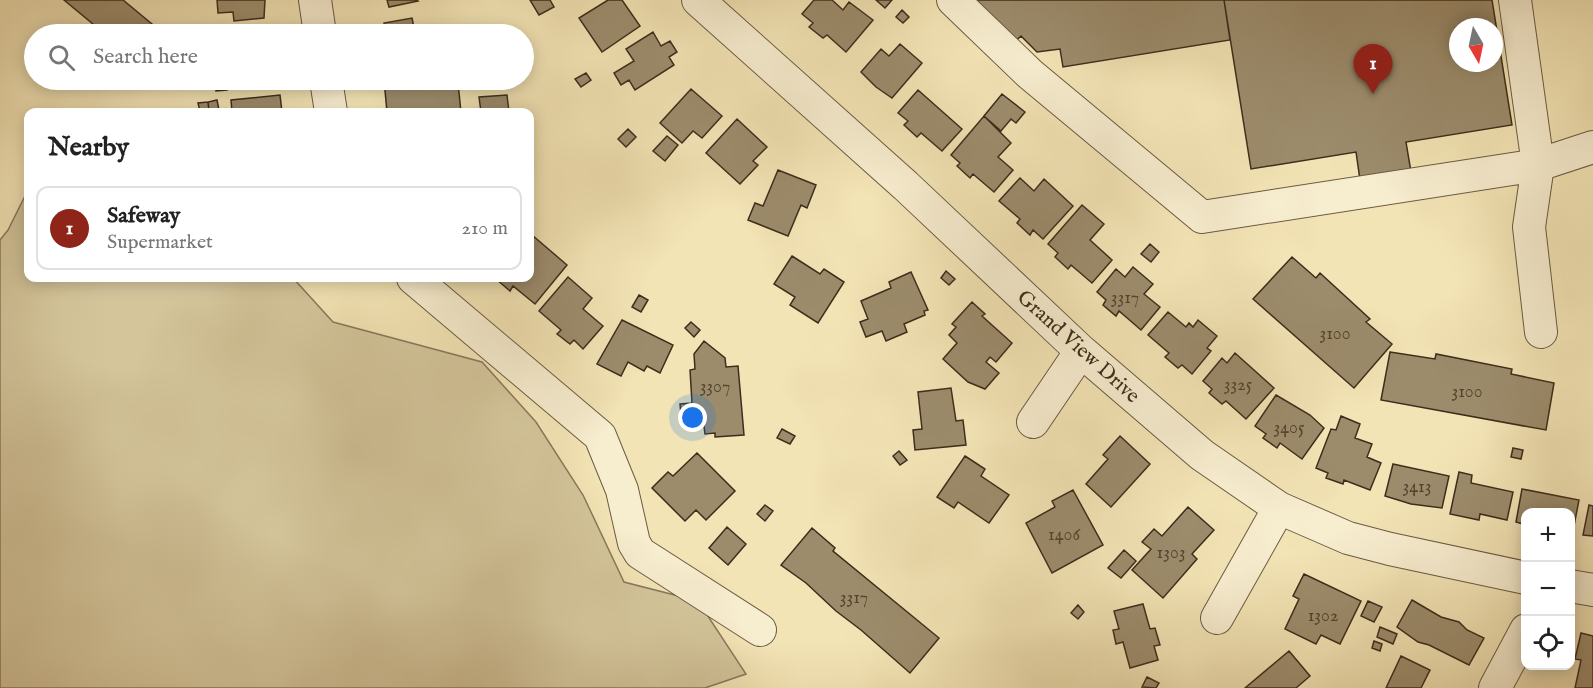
<!DOCTYPE html>
<html lang="en">
<head>
<meta charset="utf-8">
<style>
  :root { --surface:#fff; --page:#f6f6f6; --text:#222; --muted:#767676; --line:#e0e0e0; --accent:#8f2418 }
  body { margin:0; font-family:"IM FELL English",serif; background:var(--page); color:var(--text) }
  .controls { position:absolute; right:18px; bottom:18px; display:grid; overflow:hidden; border-radius:12px; box-shadow:0 3px 15px #0003 }
  .controls button { width:54px; height:54px; display:grid; place-items:center; padding:0; border:0; border-bottom:2px solid var(--line); background:var(--surface); color:var(--text); font:30px sans-serif }
  .compass { position:absolute; left:1449px; top:18px; width:54px; height:54px; border-radius:50%; background:var(--surface); box-shadow:0 3px 15px #0003; rotate:171deg }
  .you { position:absolute; left:693px; top:418px; width:21px; height:21px; margin:-15px; border:4px solid #fff; border-radius:50%; background:#1a73e8; box-shadow:0 0 0 9px #1a73e833 }
  .badge { display:grid; place-items:center; width:39px; height:39px; border-radius:50%; background:var(--accent); color:#fff; font-size:20px; font-weight:700 }
  .pin { position:absolute; translate:-50% -50px; filter:drop-shadow(0 2px 3px #0008) }
  .pin::after { content:''; position:absolute; top:32px; width:21px; height:18px; background:inherit; clip-path:polygon(0 0,100% 0,50% 100%) }
  .list { margin:0; padding:0; list-style:none }
  h2 { display:flex; justify-content:space-between; align-items:center; height:78px; margin:0; padding:0 24px; font-size:26px }
  h2 small { font-size:20px; font-weight:400; color:var(--muted) }
  .list li { display:grid; grid-template-columns:39px 1fr auto; gap:18px; align-items:center; box-sizing:border-box; height:84px; margin:0 12px 12px; padding:0 12px; border:2px solid var(--line); border-radius:12px }
  .list b { display:block; font-size:22px; white-space:nowrap }
  .list p { margin:0; font-size:20px; white-space:nowrap; color:var(--muted) }
  .list em { font-size:20px; font-style:normal; color:var(--muted) }
  .icon { flex:none; width:33px; height:33px; fill:none; stroke:currentColor; stroke-width:2; stroke-linecap:round; stroke-linejoin:round }
  .map { position:relative; flex:none; width:1593px; height:688px; overflow:hidden }
  .search { position:absolute; background:var(--surface); box-shadow:0 3px 15px #0003; left:24px; top:24px; width:510px; height:66px; display:flex; align-items:center; gap:15px; box-sizing:border-box; padding:0 21px; border-radius:33px; color:var(--muted); font-size:22px }
  .panel { position:absolute; background:var(--surface); box-shadow:0 3px 15px #0003; left:24px; top:108px; width:510px; height:174px; border-radius:12px }
  .map>svg:first-child { display:block }
  .green { fill:#d4c59b; stroke:#88795c; stroke-width:1.5 }
  .building { fill:#9c8c6c; stroke:#3d2d1c; stroke-width:1.5; fill-rule:evenodd }
  .lines { fill:none; stroke-linecap:round; stroke-linejoin:round }
  .minor-casing { stroke:#6a5b42; stroke-width:34 }
  .minor { stroke:#f7edcf; stroke-width:32 }
  .labels { text-anchor:middle; stroke-width:5; stroke-linejoin:round; paint-order:stroke }
  .number-label { font-size:18px; fill:#554530 }
  .street-label { font-size:21px; fill:#3d2d1c; stroke:#f7edcf }
</style>
</head>
<body>
<div class="map">
<svg width="1593" height="688" viewBox="0 0 1593 688">
  <rect width="100%" height="100%" fill="#f3e4b5"/>
  <filter id="stains"><feTurbulence type="fractalNoise" baseFrequency=".00333" numOctaves="4"/><feColorMatrix values="0 0 0 0 .2 0 0 0 0 .09 0 0 0 0 .02 0 0 0 .5 -.17"/></filter>
  <radialGradient id="worn" r=".72"><stop offset=".6" stop-color="#630" stop-opacity="0"/><stop offset="1" stop-color="#630" stop-opacity=".3"/></radialGradient>
  <!-- green -->
  <path class="green" d="M28,190V278H293L333,322L482,362L536,422L583,495L624,582L698,601L746,674L705,688H0V240L8,230Z"/>
  <!-- building -->
  <path class="building" d="M64,0H123L164,34H105Z
    M217,0H265L264,18L234,21L233,12L218,13Z
    M387,0H417L418,1L389,7Z
    M530,0H550L554,7L539,15Z
    M608,0H622L640,26L602,52L579,18Z
    M814,0H832L843,10L849,2L873,20L846,52L827,35L823,38L809,27L813,23L802,14Z
    M876,0H892L885,8Z
    M958,0H1224L1230,40L1063,67L1060,49L1037,52L1021,36L1007,49Z
    M1224,0H1492L1512,125L1406,142L1411,172L1360,180L1356,152L1251,169ZM1458,27H1494V63H1458Z
    M902,10L909,17L903,23L896,17Z
    M412,18L414,28L431,26L433,34H386L384,23Z
    M258,29L259,34H229V32Z
    M653,32L661,46L670,41L677,52L669,57L674,65L635,90L629,80L621,85L614,73L634,61L626,49Z
    M900,44L922,63L892,98L876,87L861,72L881,49L889,56Z
    M586,73L591,80L581,87L575,79Z
    M226,80L227,90L216,91V81Z
    M233,80H263V84L234,86Z
    M384,80H421L422,86L458,83L461,112H387Z
    M691,89L722,116L702,138L693,131L682,143L660,123Z
    M918,90L962,129L942,151L921,133L917,137L904,125L908,121L898,113Z
    M1002,94L1025,112L1016,123L1011,119L1001,131L984,116Z
    M280,95L282,112H232L231,100Z
    M507,95L509,112H481L479,97Z
    M217,100L219,110L209,111L208,102Z
    M208,102L209,111L200,112L198,103Z
    M984,116L1011,143L998,157L1013,170L994,192L973,174L970,178L957,166L960,163L951,155Z
    M737,119L767,147L753,161L758,165L740,184L706,153Z
    M628,129L636,137L626,147L618,139Z
    M667,136L678,145L665,161L653,151Z
    M778,170L816,185L807,208L801,205L788,236L748,220L755,203L763,206Z
    M1020,178L1034,191L1044,179L1073,206L1043,239L1033,230L1030,235L1017,223L1020,219L999,201Z
    M1082,205L1104,224L1090,240L1112,260L1092,283L1071,265L1068,269L1055,257L1058,253L1048,244Z
    M532,235L567,265L535,304L513,286L510,291L496,279L498,278H530V238Z
    M1150,244L1159,252L1151,262L1141,254Z
    M792,256L820,274L824,269L844,282L818,323L790,305L795,297L774,284Z
    M1292,257L1316,278L1320,273L1370,319L1366,322L1392,344L1354,388L1253,299Z
    M1133,267L1153,284L1144,294L1160,307L1141,330L1119,311L1116,316L1103,305L1106,300L1097,292L1116,269L1125,277Z
    M946,271L955,279L949,285L941,278Z
    M911,272L928,310L924,311L925,315L904,324L907,332L886,341L882,331L866,337L860,322L868,319L861,301L891,288L889,282Z
    M568,277L592,298L583,309L603,326L583,349L574,340L570,344L557,334L561,330L539,311Z
    M639,295L648,300L641,312L632,307Z
    M972,302L985,314L982,316L1012,343L996,362L990,357L986,362L999,373L985,389L968,382L943,359L957,343L949,335L956,327L952,324Z
    M1168,312L1186,327L1189,323L1193,327L1198,320L1217,336L1207,348L1211,351L1192,374L1182,365L1178,368L1165,357L1169,353L1148,335Z
    M622,320L673,345L660,373L647,366L644,371L628,362L621,376L597,364Z
    M691,322L700,330L694,337L685,328Z
    M704,341L725,358L726,367L738,366L744,435L715,437V433L705,434L704,426L687,428L685,414L681,415L680,404L692,403L690,370L695,369L694,354Z
    M1390,352L1435,359L1436,354L1512,369L1511,374L1554,383L1546,430L1381,400Z
    M1235,353L1274,388L1246,419L1226,401L1222,404L1209,393L1212,389L1203,381L1222,358L1227,363Z
    M951,388L956,421L963,420L966,445L915,450L913,430L922,429L918,392Z
    M1276,395L1310,415L1324,428L1302,459L1280,443L1277,448L1263,438L1266,434L1255,426Z
    M1341,416L1360,424L1355,438L1372,444L1367,457L1381,463L1370,490L1344,480L1343,484L1326,478L1328,473L1316,468L1331,429L1336,430Z
    M782,429L795,436L790,444L777,438Z
    M1120,436L1150,464L1111,507L1086,484L1108,459L1103,455Z
    M1513,448L1523,450L1521,459L1511,457Z
    M899,451L907,460L900,465L893,456Z
    M697,453L735,491L706,520L696,510L685,521L652,488L668,472L673,476Z
    M965,456L985,469L981,476L1009,495L989,523L958,502L954,508L937,497Z
    M1393,464L1449,476L1442,508L1411,504L1385,496Z
    M1459,472L1472,475L1471,483L1513,492L1507,520L1480,514L1479,520L1450,514Z
    M1522,489L1579,500L1572,536H1570V512H1526V525L1516,522Z
    M1073,490L1103,545L1052,573L1026,523L1055,507L1052,501Z
    M765,505L773,511L765,521L757,514Z
    M1589,505L1593,506V536L1583,535Z
    M1188,507L1214,530L1192,554L1197,559L1163,598L1132,570L1151,549L1142,542L1154,529L1162,536Z
    M727,527L746,544L728,565L709,548Z
    M812,528L835,548L833,551L939,638L910,673L861,630L836,611L806,583L781,565Z
    M1124,550L1136,561L1121,578L1108,568Z
    M1304,574L1361,601L1340,644L1321,635L1316,644L1285,629L1299,599L1293,596Z
    M1412,600L1441,617L1459,622L1467,630L1484,638L1469,665L1429,645L1418,642L1397,627Z
    M1368,601L1382,607L1374,622L1361,616Z
    M1143,604L1150,629L1155,628L1160,645L1154,646L1158,660L1130,668L1123,642L1116,644L1113,630L1119,629L1114,611Z
    M1078,605L1084,612L1078,619L1071,613Z
    M1380,627L1397,634L1393,644L1377,637Z
    M1581,633L1593,636V688H1575L1581,660L1575,659Z
    M1374,641L1382,644L1380,651L1372,648Z
    M1289,651L1310,676L1296,688H1245Z
    M1401,656L1430,670L1421,688H1386Z
    M1147,677L1159,683L1156,688L1142,687Z"/>
  <g class="lines">
    <!-- minor casing -->
    <g class="minor-casing">
      <path id="minor" d="M315,0L320,34
        M698,0L906,186L1081,351L1202,455L1279,508L1348,538L1390,549L1526,578
        M953,0L1030,74L1202,217L1538,165L1593,147
        M1515,0L1538,165L1529,227L1541,332
        M326,80L331,112
        M413,278L600,436L622,490L634,543L640,553L760,630
        M1033,422L1081,351
        M1570,586L1593,590
        M1217,618L1279,508
        M1495,688L1526,630"/>
    </g>
    <!-- minor -->
    <use href="#minor" class="minor"/>
  </g>
  <g class="labels">
    <!-- number labels -->
    <g class="number-label">
      <text x="1125" y="303">3317</text>
      <text x="1335" y="339">3100</text>
      <text x="1238" y="390">3325</text>
      <text x="715" y="392">3307</text>
      <text x="1467" y="397">3100</text>
      <text x="1289" y="433">3405</text>
      <text x="1417" y="492">3413</text>
      <text x="1064" y="540">1406</text>
      <text x="1171" y="558">1303</text>
      <text x="854" y="603">3317</text>
      <text x="1323" y="621">1302</text>
    </g>
    <!-- street labels -->
    <g class="street-label">
      <text transform="translate(1079 346) rotate(42)" y="7">Grand View Drive</text>
    </g>
  </g>
  <rect width="100%" height="100%" filter="url(#stains)"/>
  <rect width="100%" height="100%" fill="url(#worn)"/>
</svg>
<div class="controls">
<button>+</button>
<button>−</button>
<button><svg class="icon" aria-label="locate" viewBox="0 0 24 24"><circle cx="12" cy="12" r="6"/><path d="M12 2v4M12 18v4M2 12h4M18 12h4"/></svg></button>
</div>
<svg class="compass" viewBox="-18 -18 36 36"><path d="M0-13l5 13h-10z" fill="#e53935"/><path d="M0 13l5-13h-10z" fill="#767676"/></svg>
<div class="you"></div>
<div class="pin badge" style="left:1373px;top:94px">1</div>
<div class="search"><svg class="icon" aria-label="search" viewBox="0 0 24 24"><circle cx="10" cy="10" r="6"/><path d="M15 15l6 6"/></svg>Search here</div>
<section class="panel">
<h2>Nearby<small></small></h2>
<ul class="list">
<li><span class="badge">1</span><div><b>Safeway</b><p>Supermarket</p></div><em>210 m</em></li>
</ul>
</section>
</div>
</body>
</html>
